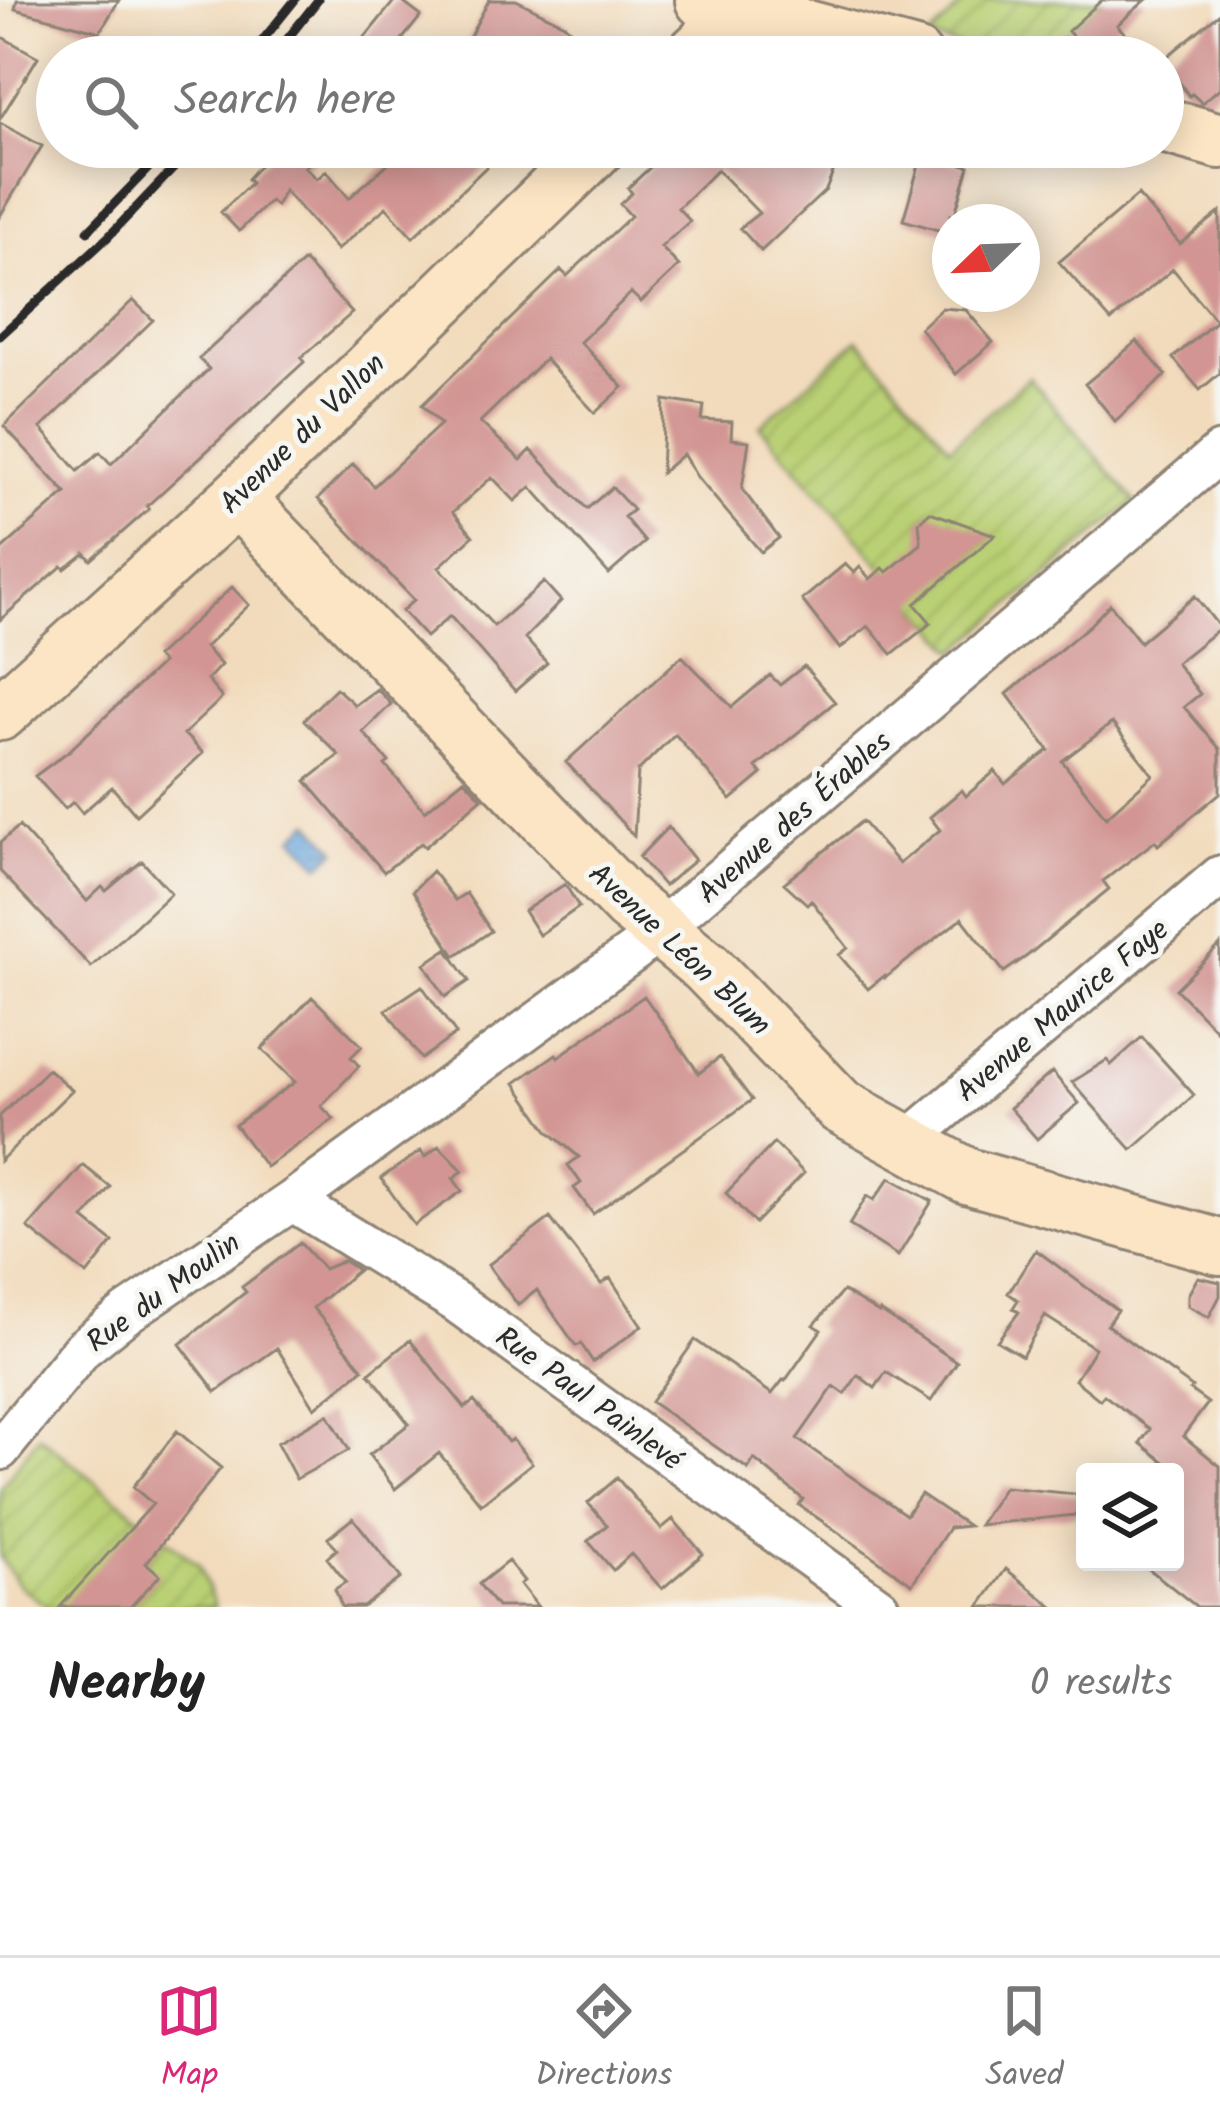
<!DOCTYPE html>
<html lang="en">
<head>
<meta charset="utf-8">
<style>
  :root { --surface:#fff; --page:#f6f6f6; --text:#222; --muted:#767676; --line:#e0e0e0; --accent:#db2777 }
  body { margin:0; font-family:Kalam,sans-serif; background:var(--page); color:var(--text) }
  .controls { position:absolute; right:36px; bottom:36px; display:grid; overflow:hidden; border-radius:12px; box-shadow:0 6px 30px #0003 }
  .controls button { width:108px; height:108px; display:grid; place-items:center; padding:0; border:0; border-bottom:3px solid var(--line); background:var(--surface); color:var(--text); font:60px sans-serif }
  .compass { position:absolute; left:932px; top:204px; width:108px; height:108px; border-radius:50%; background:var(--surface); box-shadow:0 6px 30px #0003; rotate:247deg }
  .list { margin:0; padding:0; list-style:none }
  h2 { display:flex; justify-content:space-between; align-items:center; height:156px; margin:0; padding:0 48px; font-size:51px }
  h2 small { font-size:39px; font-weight:400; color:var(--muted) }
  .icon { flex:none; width:66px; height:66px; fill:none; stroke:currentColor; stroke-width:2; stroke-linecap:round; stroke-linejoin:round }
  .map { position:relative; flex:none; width:1220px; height:1607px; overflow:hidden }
  .search { position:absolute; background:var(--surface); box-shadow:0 6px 30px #0003; left:36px; right:36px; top:36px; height:132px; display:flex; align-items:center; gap:30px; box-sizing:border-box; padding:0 42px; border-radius:66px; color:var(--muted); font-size:45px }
  .sheet { height:348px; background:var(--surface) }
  nav { display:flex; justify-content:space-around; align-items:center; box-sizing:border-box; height:168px; border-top:3px solid var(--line); background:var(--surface); font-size:33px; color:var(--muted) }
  nav a { display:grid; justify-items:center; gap:6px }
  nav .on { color:var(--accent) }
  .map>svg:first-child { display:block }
  .garden { fill:url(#garden-furrows); stroke:#727e50; stroke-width:3 }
  .water { fill:url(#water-ripples); stroke:#4a6882; stroke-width:3 }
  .building { fill:#d29593; fill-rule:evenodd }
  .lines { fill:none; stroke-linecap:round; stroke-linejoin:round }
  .street-casing { stroke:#8e8374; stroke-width:45 }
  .secondary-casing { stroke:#8e8374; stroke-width:60 }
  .street { stroke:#fff; stroke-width:39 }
  .secondary { stroke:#fce5c4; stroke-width:54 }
  .rail { stroke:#2b2b2b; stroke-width:9 }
  .labels { text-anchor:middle; stroke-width:10; stroke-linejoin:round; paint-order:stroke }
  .street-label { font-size:30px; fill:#2b2b2b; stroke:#f6f6f2 }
</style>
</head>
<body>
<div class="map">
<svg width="1220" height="1607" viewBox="0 0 1220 1607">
  <defs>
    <pattern id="garden-furrows" width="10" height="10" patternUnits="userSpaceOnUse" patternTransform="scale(3)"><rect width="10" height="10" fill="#bad074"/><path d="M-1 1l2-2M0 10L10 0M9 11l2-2" fill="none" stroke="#a0b365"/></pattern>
    <pattern id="water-ripples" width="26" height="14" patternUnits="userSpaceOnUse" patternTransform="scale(3)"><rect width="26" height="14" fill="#6aa5da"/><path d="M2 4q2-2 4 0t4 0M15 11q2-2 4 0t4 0" fill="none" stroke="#5787b1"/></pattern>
  </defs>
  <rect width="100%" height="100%" fill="#f6f6f2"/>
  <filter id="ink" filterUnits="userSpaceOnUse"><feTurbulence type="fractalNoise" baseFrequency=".00833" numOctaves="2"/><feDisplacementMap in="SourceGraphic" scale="24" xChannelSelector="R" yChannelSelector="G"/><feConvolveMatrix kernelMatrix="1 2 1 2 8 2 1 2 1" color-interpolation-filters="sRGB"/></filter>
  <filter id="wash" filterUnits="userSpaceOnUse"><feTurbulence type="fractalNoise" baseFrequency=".004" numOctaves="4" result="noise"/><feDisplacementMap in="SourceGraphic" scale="48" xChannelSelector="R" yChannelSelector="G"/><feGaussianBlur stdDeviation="2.7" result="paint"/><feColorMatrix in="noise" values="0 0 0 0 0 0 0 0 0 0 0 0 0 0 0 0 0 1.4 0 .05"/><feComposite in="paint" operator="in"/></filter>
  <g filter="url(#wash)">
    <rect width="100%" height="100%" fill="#f2dbbc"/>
    <!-- garden -->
    <path class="garden" d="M967,0H1104L1039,57H999L929,38Z
      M858,339L950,447L1029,377L1135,501L956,651L760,426Z
      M39,1436L199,1565L215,1607H47L19,1585L0,1557V1489Z"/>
    <!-- water -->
    <path class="water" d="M310,822L337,850L321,865L294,837Z"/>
    <g id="blocks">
      <!-- building -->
      <path class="building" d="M17,0H119L100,32L15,9Z
        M395,0H400L421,16L388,57H349Z
        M489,0H516L564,24L601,57H502L468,40Z
        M1102,0H1146L1117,25L1127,36L1103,57H1091L1068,31Z
        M1220,13V88L1202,103L1192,94L1189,96L1163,60Z
        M0,36L38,57L0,119Z
        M0,123L42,146L0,216Z
        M276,147L287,149L313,147L319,154L305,167L317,179L326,171L349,198L392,160L379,147H507L413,237L386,207L337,250L284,190L276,206L270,201L239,231L221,212L251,183L247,179Z
        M672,147H843L826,190L761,251L740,228L759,213L717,170L678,208L690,221L661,247L679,266L641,302L631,293L580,342L623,387L595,413L545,359L480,422L521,460L531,450L587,509L612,487L633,510L624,517L645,542L609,574L531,487L515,501L492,477L453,512L473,536L439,567L494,626L544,582L561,601L525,638L547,663L515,691L450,616L426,637L402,611L414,600L318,499L353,464L374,486L441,424L422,405L561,270L567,276L631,216L620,204L632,193L628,188Z
        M926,154L969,166L954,217L951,215L945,232L903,220L920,162H923Z
        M1138,195L1180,244L1220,212V373L1200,390L1173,358L1216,321L1173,269L1111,321L1059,262Z
        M304,261L352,313L301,358L304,362L147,506L149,509L91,560L85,553L65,569L62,566L0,620V551L66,493L4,426L133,300L153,320L41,428L78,471L100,452L111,464L209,369L199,359Z
        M942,308L966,310L993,342L956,374L920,328Z
        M1137,341L1166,375L1115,421L1085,384Z
        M664,400L704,406L702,420L732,422L731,439L749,441L742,489L779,538L761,552L697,477L683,454L661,473Z
        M930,512L995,535L915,604L931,623L892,654L868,626L840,649L802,600L845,564L854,573L860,567L870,579L883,568L887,572L921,544L919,522Z
        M232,587L249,605L205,647L221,665L207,680L222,698L184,734L203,753L136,815L112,787L82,813L73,802L65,809L35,776L70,750L162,663L156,657Z
        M1195,596L1220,628L1176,663L1200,694L1184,707L1220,749V793L1158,845L1155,841L1103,881L1109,889L1027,956L1004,972L962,918L885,978L884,976L868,989L839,955L848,948L811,900L807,904L784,883L862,821L899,864L940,830L930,817L962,790L966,796L995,771L1005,784L1049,750L1007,694L1090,625L1110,604L1140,642ZM1112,723L1153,775L1106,817L1062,761Z
        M682,656L732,707L770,675L780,685L804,666L835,702L756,767L762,774L731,800L675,734L638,771L634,836L566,762Z
        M336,688L355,705L377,689L391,704L363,732L389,762L385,765L425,811L464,779L482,798L425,847L421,843L384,872L306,781L339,755L304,720Z
        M19,826L87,901L102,887L106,891L142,861L171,893L91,967L0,871V843Z
        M668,827L695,860L664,886L639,857Z
        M432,871L455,900L466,893L491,931L455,956L413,891Z
        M565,884L579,907L539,935L524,911Z
        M1220,945V1034L1176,989Z
        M447,949L469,981L445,997L425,964Z
        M422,986L456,1034L421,1059L386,1010Z
        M644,996L699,1073L720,1057L752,1100L593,1214L574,1188L581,1183L568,1165L579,1157L549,1132L515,1083L556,1054L558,1057Z
        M312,997L362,1046L351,1057L359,1066L321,1106L334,1119L266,1167L235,1125L295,1082L262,1049Z
        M1142,1037L1194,1095L1132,1150L1072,1082L1107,1060L1111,1065Z
        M48,1069L72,1090L0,1161V1116Z
        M1052,1072L1079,1103L1037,1139L1010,1108Z
        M774,1143L804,1173L755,1223L726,1193Z
        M439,1146L463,1171L453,1178L462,1191L414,1225L381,1178L421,1151L425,1157Z
        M83,1165L110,1187L84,1219L113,1242L87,1275L28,1228Z
        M890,1178L932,1201L898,1256L849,1225L867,1196L874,1200Z
        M550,1218L601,1284L610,1278L642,1326L593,1362L581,1344L576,1346L537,1290L518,1305L488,1265Z
        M300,1243L324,1269L343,1261L358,1270L313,1308L363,1369L315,1408L277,1348L216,1392L180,1344L246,1292L242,1287Z
        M1036,1250L1117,1310L1107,1325L1192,1387L1190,1390L1208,1403L1183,1436L1220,1466V1607H1197L1140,1562H1175V1470L1140,1443L1150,1429L1104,1395L1100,1400L1075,1380L1095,1348L1045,1316L1022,1356L997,1341L1019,1312L1013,1308L1018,1300L1008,1293Z
        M1198,1277L1220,1282V1296L1209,1317L1188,1306V1295Z
        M843,1291L879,1313L880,1311L957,1362L931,1401L886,1372L875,1388L858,1375L845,1394L834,1386L797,1439L906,1515L921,1494L968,1526L949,1528L912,1584L799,1505L803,1499L754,1459L748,1469L651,1402L695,1340L772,1394L783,1380L785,1381L821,1330L814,1325Z
        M410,1340L465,1408L474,1401L508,1442L512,1439L532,1463L481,1504L439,1453L395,1489L369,1455L409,1424L369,1373Z
        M328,1414L349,1450L296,1479L277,1443Z
        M177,1431L221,1468L146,1563L160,1575L130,1607H60L153,1504L133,1487Z
        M617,1478L661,1529L673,1519L703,1554L662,1589L631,1554L613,1570L588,1541L607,1525L588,1503Z
        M1004,1487L1085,1495V1514L979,1525Z
        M353,1518L401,1578L363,1607H342L335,1589L346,1582L327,1558L337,1549L328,1538Z
        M508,1561L524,1581L520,1584L538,1607H497L479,1584Z
        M1006,1569L1053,1607H979Z"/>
    </g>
  </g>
  <g filter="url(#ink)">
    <use href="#blocks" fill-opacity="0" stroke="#8e8374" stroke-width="3"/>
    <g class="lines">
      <!-- street casing -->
      <g class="street-casing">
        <path id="street" d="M904,1144L1220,876
          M292,1201L456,1302L879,1607
          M0,1450L82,1349L127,1313L292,1201L636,950L1220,452"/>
      </g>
      <!-- secondary casing -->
      <g class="secondary-casing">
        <path id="secondary" d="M703,0L915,57
          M691,57L751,0
          M1163,125L1220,141
          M237,498L629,905L706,967L840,1106L967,1176L1220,1247
          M0,713L237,498L598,147"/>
      </g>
      <!-- street -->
      <use href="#street" class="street"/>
      <!-- secondary -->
      <use href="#secondary" class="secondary"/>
      <!-- rail -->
      <path class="rail" d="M249,57L295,0
        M273,57L318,0
        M88,231L169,147
        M0,336L108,237L194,147"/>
    </g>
  </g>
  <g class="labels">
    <!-- street labels -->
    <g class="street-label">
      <text transform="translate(302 433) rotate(-44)" y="10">Avenue du Vallon</text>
      <text transform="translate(794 817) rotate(-41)" y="10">Avenue des Érables</text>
      <text transform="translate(680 949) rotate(43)" y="10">Avenue Léon Blum</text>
      <text transform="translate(1062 1010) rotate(-40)" y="10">Avenue Maurice Faye</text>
      <text transform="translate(163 1292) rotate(-36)" y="10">Rue du Moulin</text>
      <text transform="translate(589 1398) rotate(36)" y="10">Rue Paul Painlevé</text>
    </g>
  </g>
</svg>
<div class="controls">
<button><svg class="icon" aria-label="layers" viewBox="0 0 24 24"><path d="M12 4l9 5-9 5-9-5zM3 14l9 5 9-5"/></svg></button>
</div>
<svg class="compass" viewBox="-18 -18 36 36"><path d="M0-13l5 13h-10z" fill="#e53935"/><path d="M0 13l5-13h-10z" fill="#767676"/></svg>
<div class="search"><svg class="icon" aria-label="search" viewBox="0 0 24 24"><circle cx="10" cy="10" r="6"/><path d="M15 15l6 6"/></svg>Search here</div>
</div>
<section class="sheet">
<h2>Nearby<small>0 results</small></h2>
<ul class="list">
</ul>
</section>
<nav>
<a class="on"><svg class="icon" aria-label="map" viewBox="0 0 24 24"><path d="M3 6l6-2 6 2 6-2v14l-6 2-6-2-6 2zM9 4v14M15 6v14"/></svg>Map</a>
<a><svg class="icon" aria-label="directions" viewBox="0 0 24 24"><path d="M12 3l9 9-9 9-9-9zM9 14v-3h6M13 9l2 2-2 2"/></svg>Directions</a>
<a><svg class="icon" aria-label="saved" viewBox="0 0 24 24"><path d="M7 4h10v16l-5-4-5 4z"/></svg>Saved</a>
</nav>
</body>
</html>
